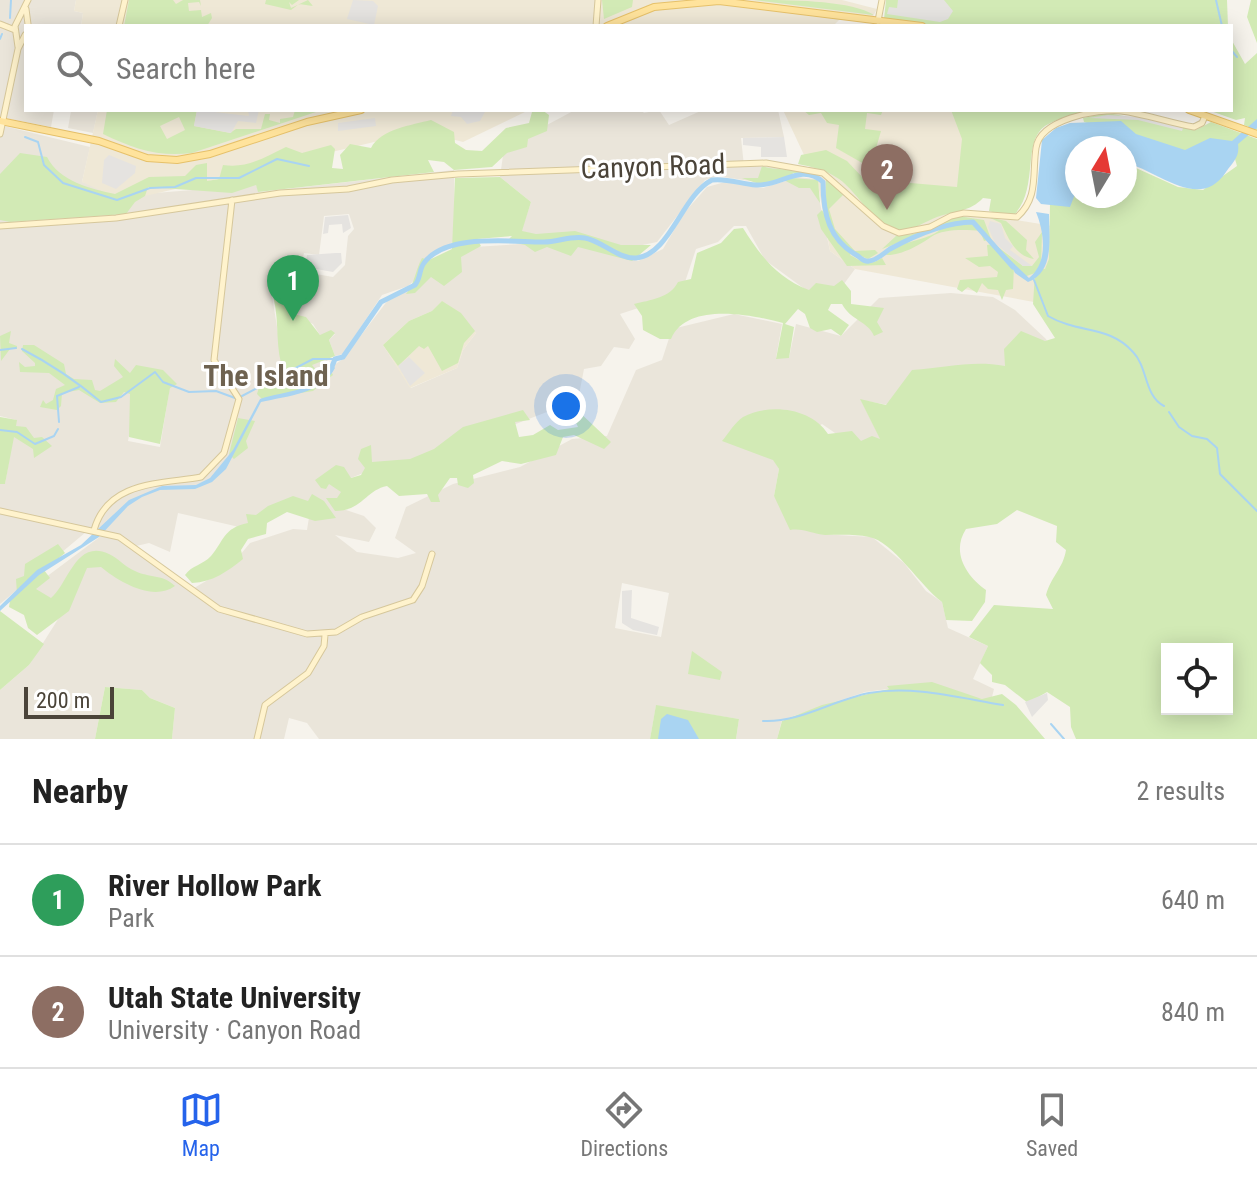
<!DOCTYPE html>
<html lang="en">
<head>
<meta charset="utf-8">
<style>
  :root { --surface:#fff; --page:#f6f6f6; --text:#222; --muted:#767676; --line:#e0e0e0; --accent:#2563eb }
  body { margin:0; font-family:"Roboto Condensed",sans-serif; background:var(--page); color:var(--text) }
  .controls { position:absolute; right:24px; bottom:24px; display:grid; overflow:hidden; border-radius:0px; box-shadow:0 4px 20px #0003 }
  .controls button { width:72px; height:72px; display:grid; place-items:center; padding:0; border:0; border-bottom:2px solid var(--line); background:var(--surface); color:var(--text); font:40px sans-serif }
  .compass { position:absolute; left:1065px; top:136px; width:72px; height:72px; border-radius:50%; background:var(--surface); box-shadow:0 4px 20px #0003; rotate:10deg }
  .scale { position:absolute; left:24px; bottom:20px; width:90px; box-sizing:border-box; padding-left:8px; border:4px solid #4b4439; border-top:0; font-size:22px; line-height:28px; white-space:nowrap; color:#4b4439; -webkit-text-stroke:6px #fff; paint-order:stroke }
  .you { position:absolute; left:566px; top:406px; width:28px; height:28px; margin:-20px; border:6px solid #fff; border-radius:50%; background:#1a73e8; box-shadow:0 0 0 12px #1a73e833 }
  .badge { display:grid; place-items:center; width:52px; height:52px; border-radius:50%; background:var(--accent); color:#fff; font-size:26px; font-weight:700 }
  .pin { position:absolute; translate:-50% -66px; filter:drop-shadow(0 2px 4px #0008) }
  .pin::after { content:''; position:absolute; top:42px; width:28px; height:24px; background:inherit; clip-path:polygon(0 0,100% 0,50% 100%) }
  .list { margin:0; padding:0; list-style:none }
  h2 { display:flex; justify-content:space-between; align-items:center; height:104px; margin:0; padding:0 32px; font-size:34px }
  h2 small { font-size:26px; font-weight:400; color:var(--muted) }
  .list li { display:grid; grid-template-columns:52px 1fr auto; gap:24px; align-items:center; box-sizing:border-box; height:112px; padding:0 32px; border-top:2px solid var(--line) }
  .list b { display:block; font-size:30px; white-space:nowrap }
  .list p { margin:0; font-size:26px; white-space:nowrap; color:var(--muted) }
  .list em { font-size:26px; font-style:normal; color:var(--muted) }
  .icon { flex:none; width:44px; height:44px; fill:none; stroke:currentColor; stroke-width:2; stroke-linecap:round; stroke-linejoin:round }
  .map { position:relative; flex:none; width:1257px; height:739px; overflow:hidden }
  .search { position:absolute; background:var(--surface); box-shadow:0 4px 20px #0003; left:24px; right:24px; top:24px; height:88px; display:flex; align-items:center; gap:20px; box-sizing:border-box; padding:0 28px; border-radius:0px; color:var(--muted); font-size:30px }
  .sheet { height:328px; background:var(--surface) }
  nav { display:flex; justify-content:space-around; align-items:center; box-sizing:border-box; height:112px; border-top:2px solid var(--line); background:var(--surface); font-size:22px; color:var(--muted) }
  nav a { display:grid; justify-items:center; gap:4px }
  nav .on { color:var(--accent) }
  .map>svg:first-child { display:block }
  .residential { fill:#eae5da; fill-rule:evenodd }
  .education { fill:#efe8d6 }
  .green { fill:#d2eab5; fill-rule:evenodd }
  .parking { fill:#e5e3e0 }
  .water { fill:#a9d4f2 }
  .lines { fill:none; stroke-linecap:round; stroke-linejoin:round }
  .stream { stroke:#a9d4f2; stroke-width:2 }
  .river { stroke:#a9d4f2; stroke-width:5 }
  .secondary-casing { stroke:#d6c79b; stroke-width:7 }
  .primary-casing { stroke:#e6c16a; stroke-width:8 }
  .secondary { stroke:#fff3cd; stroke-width:5 }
  .primary { stroke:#ffe39c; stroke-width:6 }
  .labels { text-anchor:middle; stroke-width:6; stroke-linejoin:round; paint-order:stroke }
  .street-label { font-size:28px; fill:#4b4439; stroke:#fff }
  .neighbourhood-label { font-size:30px; font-weight:bold; fill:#6e6250; stroke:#fff }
</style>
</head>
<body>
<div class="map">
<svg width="1257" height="739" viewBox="0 0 1257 739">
  <rect width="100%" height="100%" fill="#f6f3ec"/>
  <!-- residential -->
  <path class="residential" d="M0,0H76L74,11L83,13L81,26H26V110H54L51,127L0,117Z
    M68,110H98L93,133L68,128L71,111Z
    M575,110H641L644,113L659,110L669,125L703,110H778L784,137L741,138L744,166L790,168L757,182L717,176L705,180L657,242L628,248L520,235L531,202L500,177L504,148Z
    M0,125L90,147L82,182L142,194L256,185L259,192L454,170L455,241L422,260L417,278L408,286L382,295L343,354L335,356L329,340L335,334L320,335L313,324L293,315L296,295L313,298L316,274L333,277L345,265L348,236L354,229L349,214L324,216L319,255L304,253L300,271L285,269L271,290L284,370L327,360L331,367L343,359L388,300L415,288L458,248L568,241L638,261L663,249L684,213L707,187L725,182L763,188L798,177L815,179L830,251L855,269L838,292L817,298L765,260L746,226H734L718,242L696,249L681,294L620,314L635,339L629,349L614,347L601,366L584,369L578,400L425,459L373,469L346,480L343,509L364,516L376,528L369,542L335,535L357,552L398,558L416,553L395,538L406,507L453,484L520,467L572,439L607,436L636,370L662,360L672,329L734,314L782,324L776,358H789L796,324L841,336L879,298L951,293L993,297L1015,310L1046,339L1064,375L894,406L861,400L881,440L861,451L822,424L773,459L779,469L774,496L806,528L819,534L872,537L904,563L926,591L942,602L948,628L988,646L973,679L994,689L991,701L918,685L865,692L782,720L777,739H736L739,719L656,706L650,739H319L307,723L289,718L284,739H172L175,708L150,698L142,690L105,687L95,739H0V690L29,665L62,613L30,589L101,536L86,532L0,604V484H5L16,420L0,416ZM432,311L476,333L463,350L457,368L411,388L383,345L409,321ZM140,374L171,380L160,447L128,441ZM290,500L310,511L307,530L293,529L250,543L230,567L189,591L132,547L149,543L170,552L178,513L248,529ZM622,583L669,593L661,637L615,628Z"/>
  <!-- education -->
  <path class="education" d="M76,0H842L877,9L872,18L844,15L833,26H81L83,13L74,11Z
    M98,110H529L463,142L421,131L124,201L82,182Z
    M783,110H1022L1010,182L934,207L1053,226L1077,196L1094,313L855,269L830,251L818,185Z
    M442,301L461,313L476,333L463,350L457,368L410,388L383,345L409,321L432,311Z"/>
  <!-- green -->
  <path class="green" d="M129,0H173L176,4L183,0H200L201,6L199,2L188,3L189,11L201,10L202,17L211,13L212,18L207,26H124Z
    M266,0H299L292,5L289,2L291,8L308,0L313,6L299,4L291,10L265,4Z
    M602,0H633L632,7L604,19Z
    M754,0C790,0 850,0 874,15Z
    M886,0H1227L1228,26H922L884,19Z
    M1251,0H1257V43L1247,17Z
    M1231,39L1245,64L1257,53V130L1244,125L1245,118L1236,120L1208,110H1231Z
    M107,110H197L194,126L230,133L236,129H261L265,114H270L269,120L280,123V119L293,117L295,110H322L192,153C158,157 134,149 103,134ZM179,117L185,130L167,139L160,126Z
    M542,110L549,115L547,131L528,139L527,147L507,153L492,167L454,170L444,162L428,160L434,172L258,192L256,185L232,193L148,187L145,196L135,202L126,214L10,222L0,220V174L20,153L47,157C59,181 91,189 115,194L149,177L185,176L196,165L207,163V181L219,179L223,165C247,169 265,157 286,147L302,153L331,145L335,149L332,168L343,169L340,155L350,144L371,148C381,129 412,125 431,120L454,132L455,143L466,150L482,151L506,128L529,123L532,112Z
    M803,110H883L881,115L867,113L865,129L881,131L874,155L864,164L836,148L839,125L827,123L821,113L809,115Z
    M951,110H1094C1079,114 1059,117 1045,126C1022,142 1039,187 1015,214L1006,216L989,211L991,199L983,198C970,212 954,211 937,217C926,221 914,230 902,230C875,229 859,193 839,179C826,170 813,167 798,164L801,155L826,150L847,161L864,179L957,187L962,139Z
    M1108,113L1196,130L1211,122L1257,139V739H1076L1071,727L1070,707L1047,692L1028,703L1005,685L992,682V675L980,663L988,646L969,637L994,605L1053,609L1046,595C1051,576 1063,569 1066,550L1056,542L1057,526L1017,510L997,524L966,529C951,552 966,576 986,590L985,602L972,621L946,620L942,602C921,587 893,541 869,537C855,534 839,535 825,535C812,534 804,528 790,530L774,496L779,469L773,460L722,441C728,434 735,422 743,417C770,403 811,408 828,434L852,431L861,441L872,436L880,439L860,399L886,405L912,370C947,368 971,360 1005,366L1004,349L1021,331L1045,341L1055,338L1033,304L1035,273L1024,277L1014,266L1013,289L1006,290L1002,300L998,290L988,289L982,283L977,293L968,287L962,292L957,289L960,280L997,277L998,272L990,266L979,267L965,258L988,256L987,245L994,244L1023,266H1032L1039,257L1035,242L1042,232L1041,268L1045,269L1049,259L1050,204L1072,200L1077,189V196H1125V163L1178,187L1203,190L1237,166L1235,159L1186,153L1084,122L1083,118ZM1167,649H1227V709H1167Z
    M762,166C774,171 794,168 811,173H793L791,178L818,180L820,203L810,188H799L782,179L759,184L742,178H758Z
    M500,177L531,202L522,231L536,234L575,231L621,245H651L632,261L578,247L571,256L547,247L535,252L525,245L507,241L512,236L477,239L481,246L461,257L462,272L444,286L431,277L415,293L406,294C415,283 415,271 422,258L429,260L452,249L455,178Z
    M826,179L845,193L829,209L835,229L855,251L875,250L878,253L868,259L852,252L850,255C863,262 868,267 882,258L886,265L847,266L821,229L817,215L822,210L825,215Z
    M958,216L984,220L991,239L984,241L980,231C968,230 944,228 931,237C920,245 900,256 886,255C898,239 933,242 943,226L882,249L896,236L913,234Z
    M988,217L1006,221L1027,240L1026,250L1034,259C1015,256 1009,239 1001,223Z
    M743,228C760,255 777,278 809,290L816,283L834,286L842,280L851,291V304L884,308L877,322L883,332L874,336C868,321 850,320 842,304H831L828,310L849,325L841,336L831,329L817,332L810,328L805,314L798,309L785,324L794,327L789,358L776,359L783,323C753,315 687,301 671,339H660L643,330L642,316L634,304C650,300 670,298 678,282L691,279L697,253L721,243L734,229Z
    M285,269L300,271L293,314L306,317L320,335L331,330L335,333L329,340L335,356L312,365L318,372L327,363L333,375L313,391L262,399L257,394L260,384L276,374L281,363C275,339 280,314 271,290Z
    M442,301L461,313L475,331L464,343L458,363L442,371L428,346L424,349L419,346L398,366L383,345L409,321L432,311Z
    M11,331L9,343L17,346V349H10L1,361L0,336Z
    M23,345H34L64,364L66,374L74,379L92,380L95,390L100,391L123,377L114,366L115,359L130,373L136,365L163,370L177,384L170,388L160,444L129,437L130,394L124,392L116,402L100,403L79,390L62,393L61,406L57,410L40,407L43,400L46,404L53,400L56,389L65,385L49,373L20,372L19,362L25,367L35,366V363L22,351Z
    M576,409L611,442L604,449L574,435L563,437L556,455L521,464L502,461L473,475L474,483L468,488L458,485L457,478H450L438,495L440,502H431L427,494L399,496L387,486C366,490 362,511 335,511L326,498H337L341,492L329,484L326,489L321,488L315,480L336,465L344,467L351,478L361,475L365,468L358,459L361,449L371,445L372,462L410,459L434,449L463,427L523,410L530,420L515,422L519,437L533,435L550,425L558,430L578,427L570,410Z
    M0,417L17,420L16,426L26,427L34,438L42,437L52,446L34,458L33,449L14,437L5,484H0Z
    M238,418L255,421L246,441L248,448L234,459L229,454Z
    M312,494L324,501L336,518L315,521L287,512L267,523L266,534L248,539L241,550L243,559C228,571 213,582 192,583L185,575C192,565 203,565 211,556C224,541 223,528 248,523L246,514L256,515L268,506L293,496L308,501Z
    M58,544L65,553L44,570L50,578L36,589L51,598C68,584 76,538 109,554C118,558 125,567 135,571C149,578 163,574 175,586C153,602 119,582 101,567L87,568L69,611L37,635L28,628L24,615L9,607L10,601L17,594L16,579L24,576L25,564Z
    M0,611L44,644L29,665L0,690Z
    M692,651L722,672L720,680L688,674Z
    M932,682L982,699L1002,694L1016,705L1045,739H777L782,721L822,705L889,689L887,686Z
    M105,687L142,690L150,698L175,708L172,739H95Z
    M656,705L739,719L736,739H650Z"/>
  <!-- parking -->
  <path class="parking" d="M353,0L373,1L378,6L374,25L347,19Z
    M898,0H944L953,11L948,19L940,22L887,14L889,7L897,8Z
    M197,110L249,116L248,110H259L256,123L238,121L231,133L194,126Z
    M453,110H486L480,121L467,124L461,117L451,116Z
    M1108,115L1138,117L1183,128L1182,131L1138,120L1089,118Z
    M375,118L376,126L338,131V123Z
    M784,137L787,157H761V147L743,145V138Z
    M109,155L136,166L135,173L116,189L102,183L104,160Z
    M348,215L351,228L343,233L342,224L329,225L328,233L323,234L325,217Z
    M990,221L1001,224L1005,238L1013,246L1010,250L1032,266H1023L995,243L988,227Z
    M336,253H341L342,263L333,272L305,267L307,255Z
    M409,357L425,373L410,386L398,366Z
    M632,590L631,618L659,627L657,635L633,630L622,623V591Z
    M1047,693L1048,700L1032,717L1025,702Z"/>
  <!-- water -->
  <path class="water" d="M1257,119V128L1238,144C1240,157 1233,162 1226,172C1199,213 1157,169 1125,163V148H1077V189L1070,207L1041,204L1036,198L1042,140L1056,128L1070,123L1121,121L1136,134L1185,150L1210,138L1232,141Z
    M1036,212L1049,214C1049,237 1055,272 1028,282L1015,273L1007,257L1029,278C1049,262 1044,232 1036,212Z
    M331,364L335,368C322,394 287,396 261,402L226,469L212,482L195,489L160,490L142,497L128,506L99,537L39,575L0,611V606L37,570L81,545L129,500L162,486L196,485L210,478L233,450L260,399C284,391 321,391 331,364Z
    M667,714L688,720L699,739H658L661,719Z"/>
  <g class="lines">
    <!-- stream -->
    <path class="stream" d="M1216,0L1222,26
      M10,18L11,0
      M0,39L2,34
      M1231,50L1237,57
      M25,137L38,142L44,165L63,183L117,200L150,188L175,187L196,178H239L277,159L309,166
      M1034,280L1048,316C1079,334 1109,325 1133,352C1148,367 1144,396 1164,406
      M22,349C51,364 76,381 101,402L121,397L155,372L163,382L189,392L216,391L235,398
      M0,350L16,348
      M242,396L313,359H335
      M1169,412L1179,427L1192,436L1207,439L1217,448L1220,474L1257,511
      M59,422L57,396L79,387
      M0,430L17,432L35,444L54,436L58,429
      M763,721C799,723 833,700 869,693C913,685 960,698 1003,705
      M1051,724L1064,739"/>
    <!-- river -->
    <path class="river" d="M331,369L335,359L343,357L381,302L415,285C421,278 419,269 424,263C446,233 512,242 542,242C556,243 570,235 585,238C602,241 618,259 636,258C670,255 682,195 712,180C727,178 741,184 756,185C780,187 801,162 823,182C823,214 829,240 858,256C862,259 864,262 869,261C876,261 884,253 890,249C914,236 947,222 973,222L1013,267"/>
    <!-- secondary casing -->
    <g class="secondary-casing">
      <path id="secondary" d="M26,9L28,24
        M878,21L882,0
        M0,24L15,30
        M119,26L125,0
        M596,26L598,0
        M18,47L15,26L28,0
        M0,134L18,49L25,35
        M0,226L116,218L280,193L348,189L392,180L458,174L766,163L823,173L883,226L899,233L930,227L951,216L964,213L1017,217C1039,198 1032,173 1036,148C1040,119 1097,109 1121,111C1146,114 1169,123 1194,127L1202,123L1205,116
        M0,511L119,537L219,609L307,634L336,632L362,617L413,600L422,586L432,554
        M94,530C108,480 163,484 201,477L224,453L239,399L214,360L232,200
        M257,739L265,705L308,673L324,646L325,635"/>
    </g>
    <!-- primary casing -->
    <g class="primary-casing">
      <path id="primary" d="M607,26L654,7L719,1L922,26
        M1189,110L1257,134
        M0,121L99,141L147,158L177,160L210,154L307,122L361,110"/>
    </g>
    <!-- secondary -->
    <use href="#secondary" class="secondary"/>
    <!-- primary -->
    <use href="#primary" class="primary"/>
  </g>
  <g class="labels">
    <!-- street labels -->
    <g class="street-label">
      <text transform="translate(653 166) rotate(-2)" y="10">Canyon Road</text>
    </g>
    <!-- neighbourhood labels -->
    <g class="neighbourhood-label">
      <text x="266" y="386">The Island</text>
    </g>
  </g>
</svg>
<div class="controls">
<button><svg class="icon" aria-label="locate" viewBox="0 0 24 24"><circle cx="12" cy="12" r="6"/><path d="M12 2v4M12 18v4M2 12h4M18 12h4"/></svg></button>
</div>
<svg class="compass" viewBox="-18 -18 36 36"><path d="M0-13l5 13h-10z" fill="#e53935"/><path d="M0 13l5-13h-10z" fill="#767676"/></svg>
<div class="scale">200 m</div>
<div class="you"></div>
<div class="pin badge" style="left:293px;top:321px;background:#2e9e5b">1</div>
<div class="pin badge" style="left:887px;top:210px;background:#8d6e63">2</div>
<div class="search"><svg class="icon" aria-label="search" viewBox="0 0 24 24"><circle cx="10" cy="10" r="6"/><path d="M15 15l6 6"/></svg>Search here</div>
</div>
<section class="sheet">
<h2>Nearby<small>2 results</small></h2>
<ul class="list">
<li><span class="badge" style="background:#2e9e5b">1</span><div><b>River Hollow Park</b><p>Park</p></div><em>640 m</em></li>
<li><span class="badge" style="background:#8d6e63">2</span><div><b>Utah State University</b><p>University · Canyon Road</p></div><em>840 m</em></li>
</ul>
</section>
<nav>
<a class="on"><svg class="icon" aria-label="map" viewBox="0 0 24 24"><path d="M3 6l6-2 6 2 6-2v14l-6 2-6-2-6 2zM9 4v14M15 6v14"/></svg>Map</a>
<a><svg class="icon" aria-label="directions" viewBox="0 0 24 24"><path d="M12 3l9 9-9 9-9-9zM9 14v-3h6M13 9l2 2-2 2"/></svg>Directions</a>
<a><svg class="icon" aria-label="saved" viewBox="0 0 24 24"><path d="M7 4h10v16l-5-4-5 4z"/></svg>Saved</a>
</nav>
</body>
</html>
